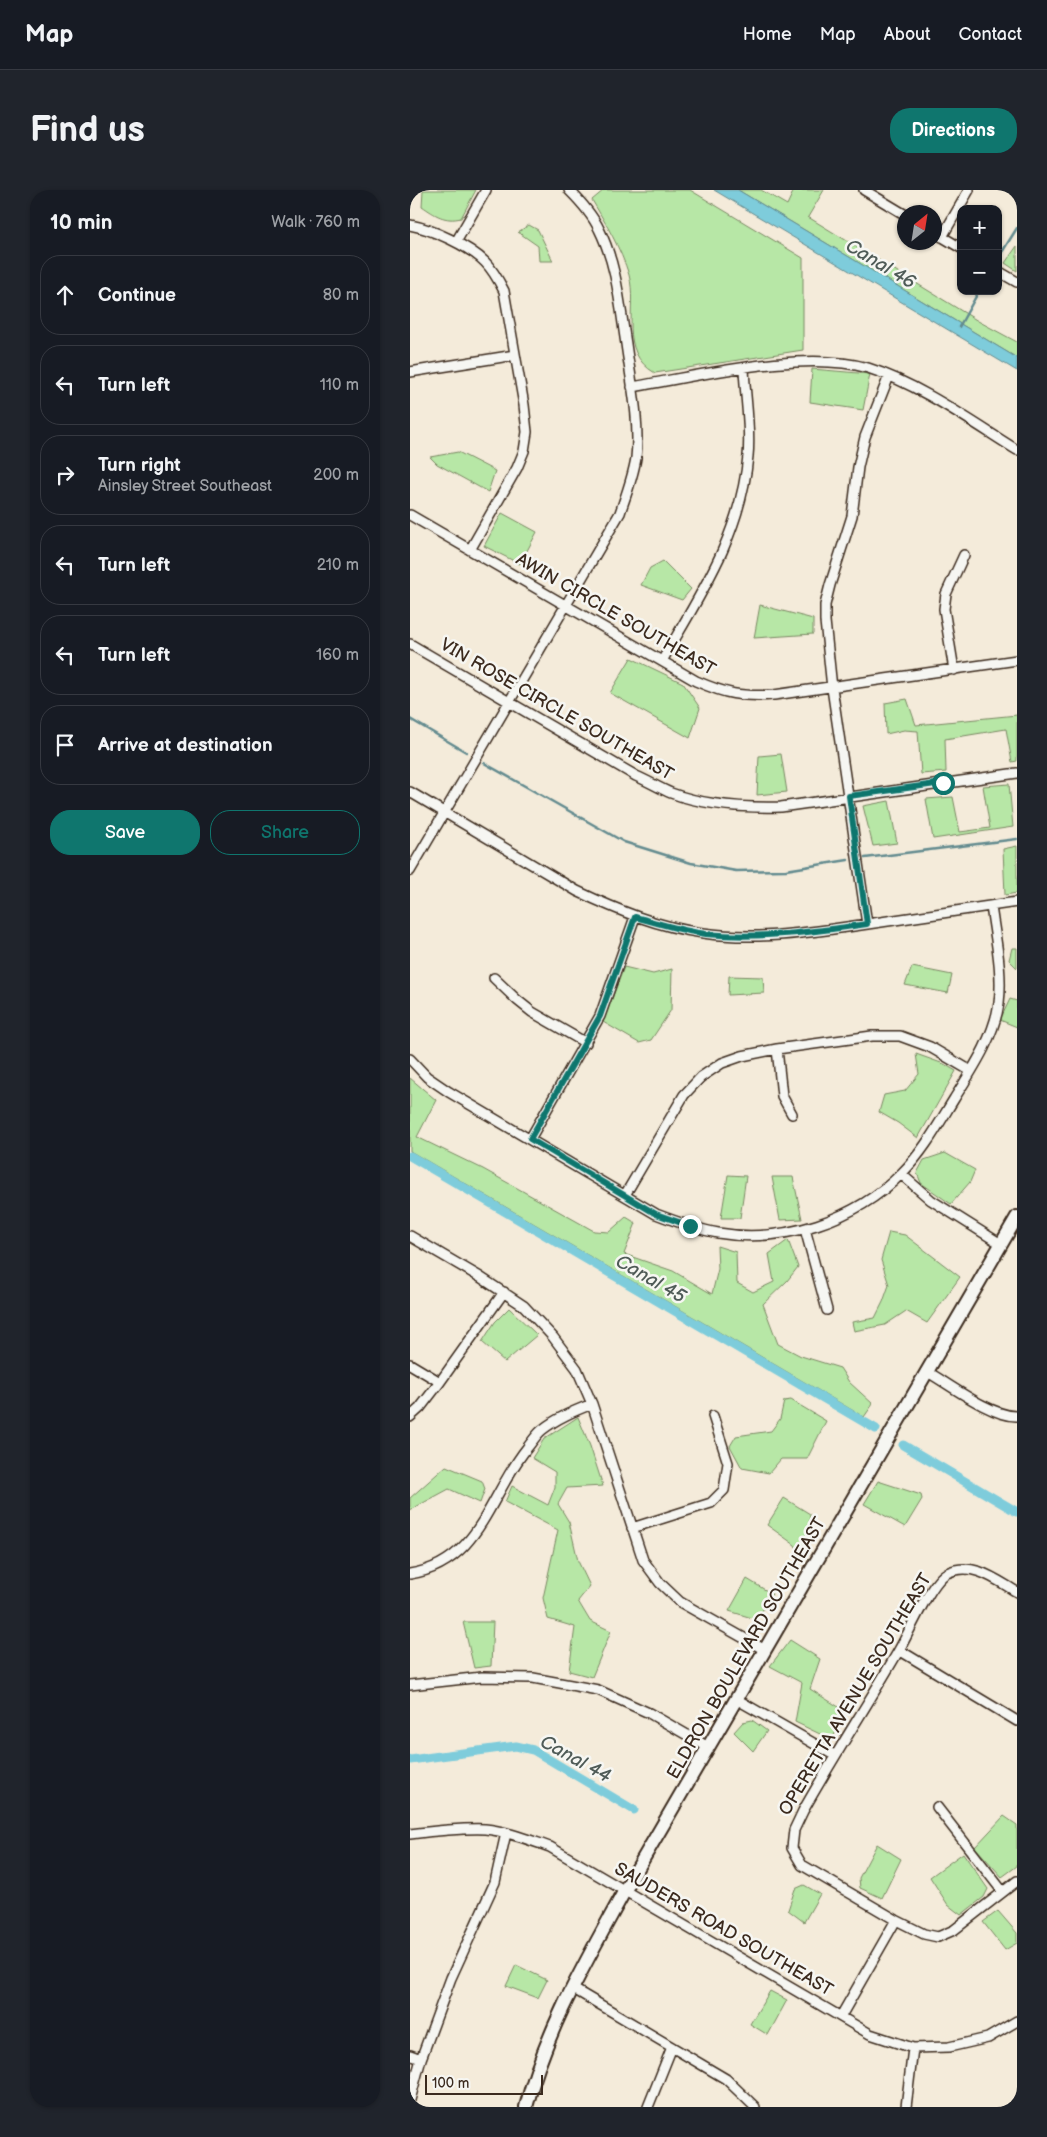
<!DOCTYPE html>
<html lang="en">
<head>
<meta charset="utf-8">
<style>
  :root { --surface:#171b24; --page:#20242c; --text:#f1f3f6; --muted:#9ea1a6; --line:#363941; --accent:#0f766e }
  body { margin:0; font-family:"Balsamiq Sans",sans-serif; background:var(--page); color:var(--text) }
  .controls { position:absolute; right:15px; top:15px; display:grid; overflow:hidden; border-radius:10px; box-shadow:0 1px 4px #0004 }
  .controls button { width:45px; height:45px; display:grid; place-items:center; padding:0; border:0; border-bottom:1px solid var(--line); background:var(--surface); color:var(--text); font:25px sans-serif }
  .compass { position:absolute; left:487px; top:15px; width:45px; height:45px; border-radius:50%; background:var(--surface); box-shadow:0 1px 4px #0004; rotate:30deg }
  .scale { position:absolute; left:15px; bottom:12px; width:118px; box-sizing:border-box; padding-left:5px; border:2px solid #3b2a1e; border-top:0; font-size:14px; line-height:18px; white-space:nowrap; color:#3b2a1e; -webkit-text-stroke:4px #f6f6f2; paint-order:stroke }
  .stop { position:absolute; width:15px; height:15px; margin:-11px; border:4px solid #0f766e; border-radius:50%; background:#fff }
  .stop.end { background:#0f766e; border-color:#fff; box-shadow:0 1px 5px #0008 }
  .list { margin:0; padding:0; list-style:none }
  h2 { display:flex; justify-content:space-between; align-items:center; height:65px; margin:0; padding:0 20px; font-size:21px }
  h2 small { font-size:16px; font-weight:400; color:var(--muted) }
  .list li { display:grid; grid-template-columns:32px 1fr auto; gap:15px; align-items:center; box-sizing:border-box; height:80px; margin:0 10px 10px; padding:0 10px; border:1px solid var(--line); border-radius:20px }
  .list b { display:block; font-size:19px; white-space:nowrap }
  .list p { margin:0; font-size:16px; white-space:nowrap; color:var(--muted) }
  .list em { font-size:16px; font-style:normal; color:var(--muted) }
  .actions { display:flex; gap:10px; padding:15px 20px }
  .actions a { flex:1; padding:11px 0; border:1px solid var(--accent); border-radius:20px; text-align:center; font-size:18px; color:var(--accent) }
  .actions .main { background:var(--accent); color:#fff }
  .icon { flex:none; width:28px; height:28px; fill:none; stroke:currentColor; stroke-width:2; stroke-linecap:round; stroke-linejoin:round }
  .map { position:relative; flex:none; width:607px; height:1917px; overflow:hidden; border-radius:20px }
  header { display:flex; align-items:center; gap:30px; box-sizing:border-box; height:70px; padding:0 25px; background:var(--surface); border-bottom:1px solid var(--line) }
  header strong { font-size:24px }
  nav { display:flex; gap:28px; margin-inline-start:auto; font-size:18px }
  .intro { display:flex; align-items:center; justify-content:space-between; box-sizing:border-box; height:120px; padding:0 30px }
  h1 { margin:0; font-size:35px }
  .button { padding:12px 22px; border-radius:20px; background:var(--accent); color:#fff; font-size:18px; font-weight:700 }
  main { display:flex; gap:30px; padding:0 30px }
  aside { flex:1; background:var(--surface); border-radius:20px; box-shadow:0 1px 4px #0004 }
  .map>svg:first-child { display:block }
  .green { fill:#b7e7a6; stroke:#798862 }
  .water { fill:#7eccdb; stroke:#638b8f }
  .lines { fill:none; stroke-linecap:round; stroke-linejoin:round }
  .stream { stroke:#638b8f; stroke-width:2.5 }
  .canal { stroke:#7eccdb; stroke-width:9 }
  .street-casing { stroke:#3b2a1e; stroke-width:12 }
  .secondary-casing { stroke:#3b2a1e; stroke-width:16 }
  .street { stroke:#f6f6f2; stroke-width:9 }
  .secondary { stroke:#f6f6f2; stroke-width:12 }
  .route { stroke:#0f766e; stroke-width:6 }
  .labels { text-anchor:middle; stroke-width:5; stroke-linejoin:round; paint-order:stroke }
  .street-label { font-size:18px; fill:#3b2a1e; stroke:#f6f6f2 }
  .water-label { font-size:19px; font-style:italic; fill:#4f5b57; stroke:#f6f6f2 }
</style>
</head>
<body>
<header>
<strong>Map</strong>
<nav><a>Home</a><a>Map</a><a>About</a><a>Contact</a></nav>
</header>
<div class="intro"><h1>Find us</h1><a class="button">Directions</a></div>
<main>
<aside>
<h2>10 min<small>Walk · 760 m</small></h2>
<ul class="list">
<li><svg class="icon" aria-label="ahead" viewBox="0 0 24 24"><path d="M12 20V5M6 11l6-6 6 6"/></svg><div><b>Continue</b></div><em>80 m</em></li>
<li><svg class="icon" aria-label="left" viewBox="0 0 24 24"><path d="M17 20v-9H6M10 6l-5 5 5 5"/></svg><div><b>Turn left</b></div><em>110 m</em></li>
<li><svg class="icon" aria-label="right" viewBox="0 0 24 24"><path d="M7 20v-9h11M14 6l5 5-5 5"/></svg><div><b>Turn right</b><p>Ainsley Street Southeast</p></div><em>200 m</em></li>
<li><svg class="icon" aria-label="left" viewBox="0 0 24 24"><path d="M17 20v-9H6M10 6l-5 5 5 5"/></svg><div><b>Turn left</b></div><em>210 m</em></li>
<li><svg class="icon" aria-label="left" viewBox="0 0 24 24"><path d="M17 20v-9H6M10 6l-5 5 5 5"/></svg><div><b>Turn left</b></div><em>160 m</em></li>
<li><svg class="icon" aria-label="arrive" viewBox="0 0 24 24"><path d="M6 21V4h12l-3 4 3 4H6"/></svg><div><b>Arrive at destination</b></div></li>
</ul>
<div class="actions"><a class="main">Save</a><a>Share</a></div>
</aside>
<div class="map">
<svg width="607" height="1917" viewBox="0 0 607 1917">
  <rect width="100%" height="100%" fill="#f4ebda"/>
  <filter id="ink" filterUnits="userSpaceOnUse"><feTurbulence type="fractalNoise" baseFrequency=".02" numOctaves="2"/><feDisplacementMap in="SourceGraphic" scale="10" xChannelSelector="R" yChannelSelector="G"/><feConvolveMatrix kernelMatrix="1 2 1 2 8 2 1 2 1" color-interpolation-filters="sRGB"/></filter>
  <g filter="url(#ink)">
    <!-- green -->
    <path class="green" d="M13,0H66L51,28C35,32 25,25 12,16Z
      M194,0H280L393,68V160L245,183C207,161 228,118 219,85C211,59 196,34 182,10Z
      M328,0H351L377,15L384,0H414L398,27L568,131L607,152V168Z
      M119,35L128,40L143,71H129L128,56L108,42Z
      M607,56V81L595,73Z
      M402,179L460,184L453,220L400,212Z
      M48,262L85,281L78,302L27,274L20,267Z
      M92,323L127,342L110,374L74,356Z
      M253,371L281,399L272,410L231,395L240,378Z
      M350,415L403,429V444L344,448Z
      M221,468L273,493L290,518L280,548L200,503Z
      M497,509L506,535L607,525V571L602,572L596,539L535,549L536,582L511,584L508,541L494,540L476,544L475,513Z
      M371,564L377,602L347,605L349,566Z
      M599,594L603,637L523,649L516,609L543,607L550,642L580,638L573,596Z
      M479,611L487,653L463,656L453,616Z
      M607,656V703L595,705L593,659Z
      M602,758H607V778L599,770Z
      M214,777L243,784L262,779L261,820L241,850L229,853L193,832Z
      M502,777L542,785L538,803L495,795Z
      M319,786L353,787L354,803L318,805Z
      M600,809L607,811V837L590,830Z
      M506,864L534,874L546,881L508,948L488,933L469,922L474,905L495,901L509,884Z
      M0,888L26,910L7,947L73,979L184,1041L199,1042L216,1027L226,1033L214,1064L263,1081L302,1104L308,1079L307,1056L326,1062L327,1093L343,1102L364,1092L359,1064L378,1050L388,1077L377,1091L353,1114L368,1154L391,1166L430,1178L439,1192L463,1214L454,1227L0,961Z
      M535,963L565,980L560,992L541,1014L511,993L507,983L514,970Z
      M318,985L336,986L330,1028H311Z
      M362,987H383L392,1029L370,1030Z
      M479,1042L495,1045L550,1087L517,1133L496,1121L475,1135L444,1141L442,1132L465,1128L473,1112L479,1095L471,1070Z
      M99,1118L127,1145L95,1172L72,1152L85,1132Z
      M381,1210L416,1231L397,1269H371L359,1283L332,1278L320,1256L326,1246L361,1241L370,1229L374,1211Z
      M168,1227L180,1256L193,1296L157,1298L148,1314L159,1332L168,1371L180,1396L168,1411L180,1431L201,1441L182,1487L159,1481L165,1437L138,1429L133,1408L148,1340L95,1312L102,1296L138,1315L145,1297V1282L122,1268L134,1249Z
      M36,1276L72,1291L75,1299L70,1313L39,1299L0,1320V1308Z
      M468,1291L511,1305L512,1309L495,1337L454,1314Z
      M374,1308L400,1324L399,1343L396,1358L388,1360L385,1355L357,1335Z
      M337,1389L362,1404L349,1426L342,1428L319,1421Z
      M53,1432H83L81,1476L64,1478Z
      M380,1450L410,1469L400,1499L432,1519L434,1528L423,1547L412,1545L385,1532L392,1493L360,1476Z
      M342,1530L357,1541L343,1561L324,1542L333,1532Z
      M594,1626L607,1635V1676L592,1687L565,1657Z
      M467,1654L491,1669L472,1708L450,1698L449,1688Z
      M553,1663L578,1699L574,1707L551,1725L538,1715L520,1687Z
      M394,1695L410,1704L394,1732L378,1720L385,1699Z
      M588,1721L607,1743V1753L595,1760L573,1732Z
      M106,1775L137,1790L128,1808L96,1796Z
      M360,1801L377,1810L358,1845L340,1834Z"/>
    <!-- water -->
    <path class="water" d="M304,0H328L607,168V181Z"/>
    <g class="lines">
      <!-- stream -->
      <path class="stream" d="M589,67L607,38
        M549,137L569,101
        M0,529L56,562
        M74,573L214,652L281,673L326,681L376,680L438,670
        M455,668L607,649"/>
      <!-- canal -->
      <path class="canal" d="M0,966L466,1239
        M493,1255L607,1322
        M0,1570L106,1556L123,1560L224,1620"/>
      <!-- street casing -->
      <g class="street-casing">
        <path id="street" d="M454,0L494,24
          M0,35C22,39 59,56 75,72C84,81 89,91 94,101L114,215L117,242L114,261L107,278L60,360
          M524,42L551,58
          M532,47L559,0
          M46,52L76,0
          M588,81L607,92
          M0,182L105,165
          M222,197C289,186 394,159 458,178C509,194 562,232 607,260
          M0,325L286,491C316,504 330,507 364,505L607,470
          M0,454L226,586C238,591 249,598 261,603C296,616 334,618 371,617L607,583
          M252,471C290,405 331,345 338,266C341,239 335,206 334,178
          M544,480L534,419L536,404L554,365
          M0,602L167,701C207,720 248,737 293,743C341,750 390,744 437,737C494,729 550,720 607,712
          M0,681L210,323C216,305 223,287 226,268C230,230 221,191 216,154C210,116 207,75 189,39C182,24 171,12 159,0
          M457,734L422,498L415,431V415L420,395L442,326L448,277L455,247L479,186
          M84,788L107,810L122,822L176,853
          M367,859L372,906L382,924
          M0,869L17,887L39,902L246,1024C267,1032 286,1039 308,1043C373,1054 446,1030 492,983C514,961 528,935 544,909C562,880 584,848 589,813C593,781 585,747 581,716
          M120,949L190,826L225,727
          M491,984L521,1010L591,1054
          M215,1005L274,905L291,887L312,873L332,866L367,859L462,846H490L520,857L561,881
          M395,1039L417,1120
          M0,1046L70,1087L114,1116L143,1147L167,1179L182,1214L233,1370L250,1393L270,1412L355,1460
          M0,1174L30,1192
          M516,1181C539,1194 582,1227 607,1226
          M0,1227L10,1218L30,1192L94,1102
          M222,1338L301,1313L314,1300L318,1273L303,1226
          M0,1384C70,1373 79,1305 117,1258C122,1252 126,1245 132,1240C147,1228 164,1221 182,1214
          M607,1402C585,1389 563,1371 537,1383C521,1391 499,1443 489,1460C458,1514 424,1566 393,1621L384,1640L382,1658L392,1675L486,1730L514,1744L528,1747L544,1740L607,1691
          M489,1460L607,1531
          M0,1495L72,1487L123,1488L188,1500L239,1523L298,1557
          M326,1509L424,1565
          M527,1617L593,1702
          M0,1644C25,1641 50,1638 75,1639C97,1641 119,1650 140,1657L460,1844L503,1858L539,1857L578,1848L607,1831
          M162,1798L316,1889L345,1917
          M431,1826L486,1730
          M0,1865L11,1869
          M0,1910L11,1869L41,1788L85,1692L96,1643
          M238,1917L262,1857
          M496,1917L503,1858"/>
      </g>
      <!-- secondary casing -->
      <g class="secondary-casing">
        <path id="secondary" d="M116,1917C136,1839 177,1770 215,1700L607,1027"/>
      </g>
      <!-- street -->
      <use href="#street" class="street"/>
      <!-- secondary -->
      <use href="#secondary" class="secondary"/>
    </g>
  </g>
  <g class="lines" filter="url(#ink)">
    <!-- route -->
    <path class="route" d="M280,1036L246,1024L120,949L190,826L225,727C248,733 272,741 296,744C350,749 403,742 457,734L439,606L533,593"/>
  </g>
  <g class="labels">
    <!-- street labels -->
    <g class="street-label">
      <text transform="translate(206 424) rotate(30)" y="6">AWIN CIRCLE SOUTHEAST</text>
      <text transform="translate(147 519) rotate(30)" y="6">VIN ROSE CIRCLE SOUTHEAST</text>
      <text transform="translate(336 1458) rotate(-60)" y="6">ELDRON BOULEVARD SOUTHEAST</text>
      <text transform="translate(445 1504) rotate(-59)" y="6">OPERETTA AVENUE SOUTHEAST</text>
      <text transform="translate(314 1739) rotate(30)" y="6">SAUDERS ROAD SOUTHEAST</text>
    </g>
    <!-- water labels -->
    <g class="water-label">
      <text transform="translate(471 73) rotate(31)" y="7">Canal 46</text>
      <text transform="translate(241 1088) rotate(30)" y="7">Canal 45</text>
      <text transform="translate(166 1568) rotate(29)" y="7">Canal 44</text>
    </g>
  </g>
</svg>
<div class="controls">
<button>+</button>
<button>−</button>
</div>
<svg class="compass" viewBox="-18 -18 36 36"><path d="M0-13l5 13h-10z" fill="#e53935"/><path d="M0 13l5-13h-10z" fill="#9ea1a6"/></svg>
<div class="scale">100 m</div>
<div class="stop" style="left:533px;top:593px"></div>
<div class="stop end" style="left:280px;top:1036px"></div>
</div>
</main>
</body>
</html>
